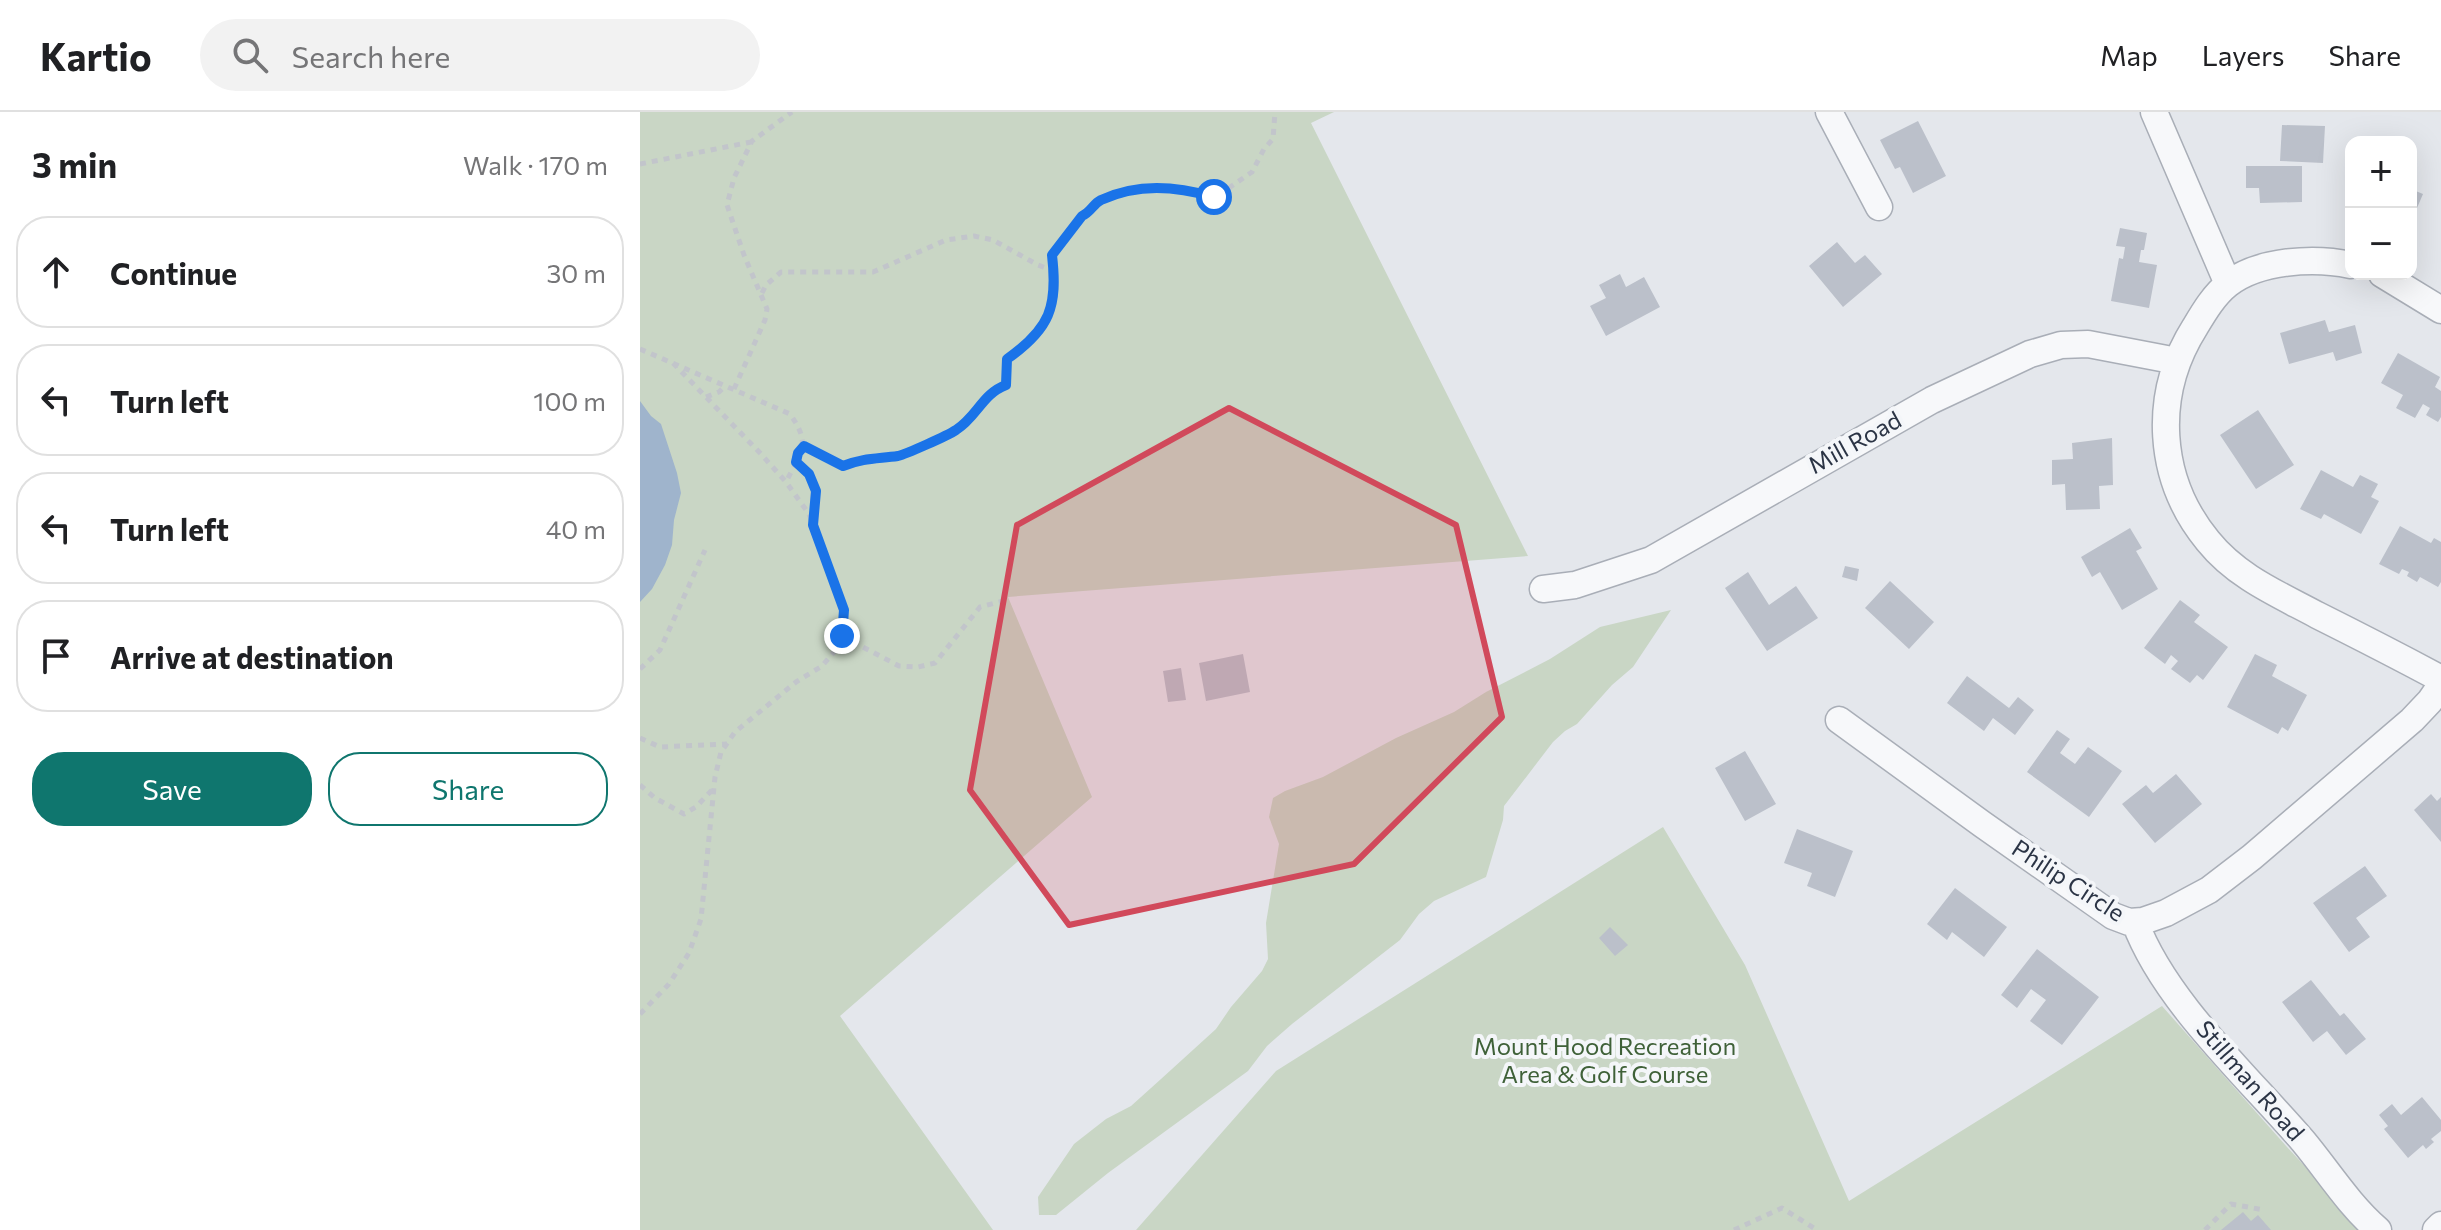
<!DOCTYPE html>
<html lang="en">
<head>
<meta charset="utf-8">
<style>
  :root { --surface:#fff; --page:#f2f2f2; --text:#202124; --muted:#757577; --line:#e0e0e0; --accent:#0f766e }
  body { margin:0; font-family:Commissioner,sans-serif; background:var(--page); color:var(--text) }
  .controls { position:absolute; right:24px; top:24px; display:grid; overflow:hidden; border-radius:16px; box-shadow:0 8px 32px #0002 }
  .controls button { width:72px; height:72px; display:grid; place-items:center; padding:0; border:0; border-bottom:2px solid var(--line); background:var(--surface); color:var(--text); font:40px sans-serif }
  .stop { position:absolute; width:24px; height:24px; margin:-18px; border:6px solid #1a73e8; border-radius:50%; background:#fff }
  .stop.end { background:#1a73e8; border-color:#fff; box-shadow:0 2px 8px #0008 }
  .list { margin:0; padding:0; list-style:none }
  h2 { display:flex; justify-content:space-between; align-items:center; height:104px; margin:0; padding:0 32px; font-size:34px }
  h2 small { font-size:26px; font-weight:400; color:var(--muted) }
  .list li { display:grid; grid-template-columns:52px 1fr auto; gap:24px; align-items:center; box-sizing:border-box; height:112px; margin:0 16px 16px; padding:0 16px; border:2px solid var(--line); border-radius:32px }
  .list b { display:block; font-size:30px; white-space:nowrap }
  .list em { font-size:26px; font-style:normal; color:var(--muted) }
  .actions { display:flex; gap:16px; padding:24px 32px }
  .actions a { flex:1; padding:18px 0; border:2px solid var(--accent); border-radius:32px; text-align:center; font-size:28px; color:var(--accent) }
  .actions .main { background:var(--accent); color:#fff }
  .icon { flex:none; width:44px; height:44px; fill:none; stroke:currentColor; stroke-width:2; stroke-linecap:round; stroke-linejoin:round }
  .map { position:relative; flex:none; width:1801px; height:1118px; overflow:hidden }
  header { display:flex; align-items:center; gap:48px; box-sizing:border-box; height:112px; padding:0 40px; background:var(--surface); border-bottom:2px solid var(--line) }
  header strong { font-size:38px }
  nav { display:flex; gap:44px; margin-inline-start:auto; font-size:28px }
  .search { width:560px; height:72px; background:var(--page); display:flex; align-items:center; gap:20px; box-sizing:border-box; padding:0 28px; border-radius:44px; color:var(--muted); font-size:30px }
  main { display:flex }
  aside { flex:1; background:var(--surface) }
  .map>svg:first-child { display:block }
  .green { fill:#c9d6c5 }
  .water { fill:#9fb4cc }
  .building { fill:#bbc0ca }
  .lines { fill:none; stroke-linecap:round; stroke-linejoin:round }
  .minor-casing { stroke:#a9aeb7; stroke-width:29 }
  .path { stroke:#c2c5cb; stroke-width:5; stroke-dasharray:6 6; stroke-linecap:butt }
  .minor { stroke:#f7f8fa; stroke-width:26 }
  .route { stroke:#1a73e8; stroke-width:10 }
  .marked { fill:#d1495b; fill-opacity:0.2; stroke:#d1495b; stroke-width:6; stroke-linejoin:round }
  .labels { text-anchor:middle; stroke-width:8; stroke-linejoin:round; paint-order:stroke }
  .street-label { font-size:24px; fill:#2b3445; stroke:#f4f6f9 }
  .park-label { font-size:24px; fill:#3f6138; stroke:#f4f6f9 }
</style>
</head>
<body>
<header>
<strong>Kartio</strong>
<div class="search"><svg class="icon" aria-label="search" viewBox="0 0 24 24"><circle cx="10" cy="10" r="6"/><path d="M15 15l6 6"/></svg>Search here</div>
<nav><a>Map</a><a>Layers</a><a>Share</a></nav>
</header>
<main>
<aside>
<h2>3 min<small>Walk · 170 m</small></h2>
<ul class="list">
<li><svg class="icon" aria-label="ahead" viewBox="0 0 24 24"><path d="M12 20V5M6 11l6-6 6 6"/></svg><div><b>Continue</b></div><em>30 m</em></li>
<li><svg class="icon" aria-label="left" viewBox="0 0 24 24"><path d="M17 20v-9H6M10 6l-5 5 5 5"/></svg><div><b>Turn left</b></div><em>100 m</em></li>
<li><svg class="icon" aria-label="left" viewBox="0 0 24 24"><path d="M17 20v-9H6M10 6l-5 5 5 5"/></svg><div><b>Turn left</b></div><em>40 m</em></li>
<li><svg class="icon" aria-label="arrive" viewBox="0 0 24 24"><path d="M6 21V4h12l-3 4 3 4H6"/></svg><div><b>Arrive at destination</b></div></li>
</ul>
<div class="actions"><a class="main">Save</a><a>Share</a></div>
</aside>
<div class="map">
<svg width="1801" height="1118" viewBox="0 0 1801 1118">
  <rect width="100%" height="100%" fill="#e4e7ec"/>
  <!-- green -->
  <path class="green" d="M0,0H694L671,11L888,444L368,485L452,685L200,904L353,1118H0Z
    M1031,498L993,555L972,573L937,612L925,619L913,630L864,694L863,708L846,765L794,789L779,802L760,828L652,912L627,934L608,959L468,1061L416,1103H399L398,1085L434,1032L466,1007L491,994L521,967L576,917L591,895L622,859L628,847L626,811L639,732L629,705L633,686L645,679L683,665L756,626L814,600L846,580L910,547L960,515Z
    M1023,715L1105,853L1209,1089L1522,894L1647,1035L1724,1118H496L636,959Z"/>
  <!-- water -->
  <path class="water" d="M0,289L11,304L21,312L37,361L41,381L34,408L32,433L25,453L12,477L0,490Z"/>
  <!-- building -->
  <path class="building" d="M1278,9L1306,64L1273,81L1260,55L1255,57L1240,28Z
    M1642,13L1685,14L1683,51L1640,49Z
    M1606,54H1662V90L1620,91L1619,76H1606Z
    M1771,77L1783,82L1771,110Z
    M1480,116L1507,121L1504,138H1501L1499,150L1517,153L1509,196L1471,189L1479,146L1483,147L1485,135L1476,134Z
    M1197,130L1215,151L1225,143L1242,162L1203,195L1169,154Z
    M980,162L986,175L1004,165L1020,195L966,224L950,194L966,186L959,173Z
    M1685,208L1689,220L1715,213L1722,241L1696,249L1693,240L1649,252L1640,221Z
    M1758,241L1800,265L1795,275L1801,279V305L1798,310L1786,303L1790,296L1783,292L1775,306L1756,296L1763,283L1741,271Z
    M1618,298L1654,353L1616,377L1580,323Z
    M1472,326L1473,373L1459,374L1460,397L1426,398L1425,372L1412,373V348L1433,347L1432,331Z
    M1681,358L1713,375L1720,363L1738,372L1731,385L1739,389L1721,422L1684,402L1681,407L1660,397Z
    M1760,414L1791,431L1794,426L1801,430V470L1798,475L1780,465L1777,470L1767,464L1769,460L1762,457L1759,462L1739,452Z
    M1490,416L1502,436L1496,439L1518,477L1482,498L1460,460L1452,465L1441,445Z
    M1205,454L1219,457L1217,469L1202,465Z
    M1108,460L1129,493L1156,474L1178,506L1127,539L1085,476Z
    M1250,469L1294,510L1269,537L1225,496Z
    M1540,488L1560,503L1554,510L1588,535L1563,568L1557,563L1550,571L1531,557L1538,549L1531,543L1525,552L1504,536Z
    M603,542L610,580L566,589L559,551Z
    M1615,542L1637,553L1632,564L1667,583L1648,619L1642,615L1638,622L1587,595Z
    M541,556L546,588L528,590L523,559Z
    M1327,564L1369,596L1378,585L1394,598L1375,623L1353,606L1344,619L1307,591Z
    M1417,618L1430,627L1420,641L1435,652L1448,635L1482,659L1449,705L1387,660Z
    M1105,639L1136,692L1105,709L1075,656Z
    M1536,662L1562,692L1515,731L1482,692L1506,673L1513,681Z
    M1791,682L1797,689L1801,685V730L1774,698Z
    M1157,717L1213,739L1195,785L1167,774L1172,761L1144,751Z
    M1725,754L1747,784L1716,806L1730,825L1709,840L1673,791Z
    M1315,776L1367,815L1344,845L1312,820L1307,828L1287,812Z
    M970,815L988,833L975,844L959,826Z
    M1397,837L1459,885L1422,933L1390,909L1406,888L1391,877L1377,896L1361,883Z
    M1671,868L1700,904L1704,901L1726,927L1706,943L1687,919L1673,930L1642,890Z
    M1782,985L1801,1008V1019L1791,1027L1794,1030L1786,1037L1783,1033L1768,1046L1744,1017L1748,1014L1739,1003L1752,992L1761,1003Z
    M1603,1100L1611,1109L1618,1103L1631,1118H1581Z"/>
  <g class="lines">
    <!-- minor casing -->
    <g class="minor-casing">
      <path id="minor" d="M1189,0L1239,95
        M1514,0L1588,172
        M1711,153C1674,145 1619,148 1588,172C1574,183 1564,200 1555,215C1512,283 1517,367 1568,429C1597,465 1638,482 1677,503C1719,524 1760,545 1801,567
        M1742,162L1801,198
        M903,477L935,473L1011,448L1292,288L1390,242L1421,233L1448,232L1537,249
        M1199,608L1342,712L1473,804L1489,810L1503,809L1526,801L1569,778L1612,745L1772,608L1790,589L1801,573
        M1495,810C1524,889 1608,965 1663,1029C1688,1059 1708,1092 1738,1118
        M1796,1118L1801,1113"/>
    </g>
    <!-- path -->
    <path class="path" d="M0,52L111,30
      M122,181L126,173L141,160H233L306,128L334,124L353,128L398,153L414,159
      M0,237L150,302C172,333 161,340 146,370
      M94,277L125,208L127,197L104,143L87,93L94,66L112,29L152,0
      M66,285L79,280L85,274
      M164,334L203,354C224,346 236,347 258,344C267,342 307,324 316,318C337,304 341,282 366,273L367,247C380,238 398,227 405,213C415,193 414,164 412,143L442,104L449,101L457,90L487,79L542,76L574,85L583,80L612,60L624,37L633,27L635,0
      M156,350C177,369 176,384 174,410
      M202,524L259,554L278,555L295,551L340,495L363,489
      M0,557L20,538L65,438
      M0,626L20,635L87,632
      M0,673L15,686L44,702L56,695L72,678
      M0,902L29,872L49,841L61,807L75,665L81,640L95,620L156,570L182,554L200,533L205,517L204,498L169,402L146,370L121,342L33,251
      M1094,1118L1142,1096L1177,1118
      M1565,1118L1591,1092L1624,1098"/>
    <!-- minor -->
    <use href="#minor" class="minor"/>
  </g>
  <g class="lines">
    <!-- route -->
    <path class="route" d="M202,524L204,498L173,413L176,379L169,362L156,350L158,341L164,334L203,354C224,346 236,347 258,344C266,342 307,324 316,318C337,305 342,282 366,273L367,247C410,217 418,195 412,143L442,104C451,100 453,92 461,88C498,71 535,74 574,85"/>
  </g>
  <!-- marked area -->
  <path class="marked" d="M589,296L816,413L862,605L714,752L429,813L330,678L377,413Z"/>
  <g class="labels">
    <!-- street labels -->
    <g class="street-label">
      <text transform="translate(1215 331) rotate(-29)" y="8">Mill Road</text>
      <text transform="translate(1428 769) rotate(33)" y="8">Philip Circle</text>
      <text transform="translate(1610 969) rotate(49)" y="8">Stillman Road</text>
    </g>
    <!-- park labels -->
    <g class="park-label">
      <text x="965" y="943">Mount Hood Recreation<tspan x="965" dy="28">Area &amp; Golf Course</tspan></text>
    </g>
  </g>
</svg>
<div class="controls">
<button>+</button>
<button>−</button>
</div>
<div class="stop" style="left:574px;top:85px"></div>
<div class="stop end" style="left:202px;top:524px"></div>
</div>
</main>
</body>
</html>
